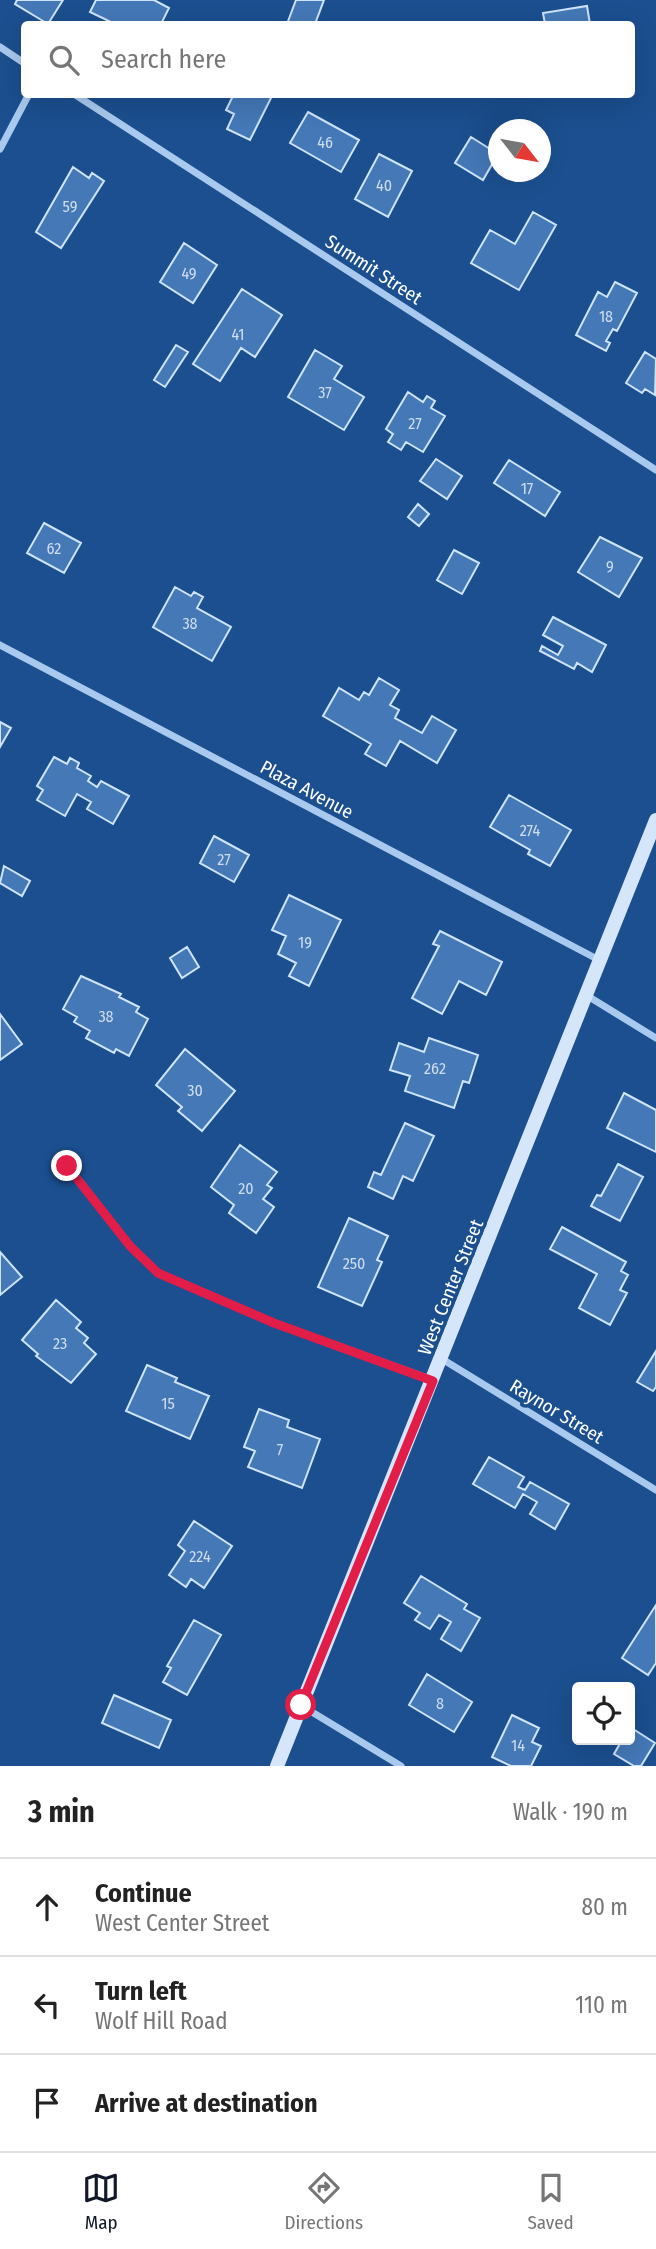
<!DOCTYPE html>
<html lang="en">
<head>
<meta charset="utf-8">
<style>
  :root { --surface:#fff; --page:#f6f6f6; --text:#222; --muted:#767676; --line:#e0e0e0; --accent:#111827 }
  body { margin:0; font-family:"Fira Sans Condensed",sans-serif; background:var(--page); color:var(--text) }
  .controls { position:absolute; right:21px; bottom:21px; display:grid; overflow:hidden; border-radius:7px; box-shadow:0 7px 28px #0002 }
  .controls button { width:63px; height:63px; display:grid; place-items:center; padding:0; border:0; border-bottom:2px solid var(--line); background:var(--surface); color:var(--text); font:35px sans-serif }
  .compass { position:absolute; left:488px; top:119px; width:63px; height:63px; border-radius:50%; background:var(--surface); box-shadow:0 7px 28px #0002; rotate:121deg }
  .stop { position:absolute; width:21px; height:21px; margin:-16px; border:5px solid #e11d48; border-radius:50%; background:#fff }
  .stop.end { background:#e11d48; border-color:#fff; box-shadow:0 2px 7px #0008 }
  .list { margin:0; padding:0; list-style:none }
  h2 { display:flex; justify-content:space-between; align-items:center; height:91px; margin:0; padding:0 28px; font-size:30px }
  h2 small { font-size:23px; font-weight:400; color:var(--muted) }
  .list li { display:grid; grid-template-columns:46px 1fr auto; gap:21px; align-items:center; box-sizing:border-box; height:98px; padding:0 28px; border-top:2px solid var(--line) }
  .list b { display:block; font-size:26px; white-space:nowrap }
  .list p { margin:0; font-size:23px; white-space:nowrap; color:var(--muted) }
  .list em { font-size:23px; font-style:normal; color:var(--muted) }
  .icon { flex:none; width:38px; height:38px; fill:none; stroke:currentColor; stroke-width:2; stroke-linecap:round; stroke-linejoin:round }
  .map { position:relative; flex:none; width:656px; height:1766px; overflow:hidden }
  .search { position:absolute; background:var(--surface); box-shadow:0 7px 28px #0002; left:21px; right:21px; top:21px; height:77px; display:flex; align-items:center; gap:18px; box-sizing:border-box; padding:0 24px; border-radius:7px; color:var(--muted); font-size:26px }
  .sheet { height:385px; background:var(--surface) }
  nav { display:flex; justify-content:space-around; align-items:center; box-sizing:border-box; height:98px; border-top:2px solid var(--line); background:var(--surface); font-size:19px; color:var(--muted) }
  nav a { display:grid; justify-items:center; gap:4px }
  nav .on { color:var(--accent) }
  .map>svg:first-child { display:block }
  .building { fill:#4478b7; stroke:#cfe3fa; stroke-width:2 }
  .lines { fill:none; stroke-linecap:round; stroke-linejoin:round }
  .street { stroke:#a9c9ee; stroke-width:7 }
  .secondary { stroke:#d6e6fa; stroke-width:14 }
  .route { stroke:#e11d48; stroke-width:9 }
  .labels { text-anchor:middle; stroke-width:7; stroke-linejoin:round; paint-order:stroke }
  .number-label { font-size:16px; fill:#d0dded }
  .street-label { font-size:19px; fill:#fff; stroke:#1b4f8f }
</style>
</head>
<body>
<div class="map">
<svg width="656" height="1766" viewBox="0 0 656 1766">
  <rect width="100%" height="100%" fill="#1b4f8f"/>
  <!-- building -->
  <path class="building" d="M17,0H63L48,24L15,4Z
    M96,0H154L169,8L161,24H115L90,12Z
    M296,0H324L315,24H287Z
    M587,6L590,24H545L543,13Z
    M234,94H273L250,140L227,129L234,114L226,110Z
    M308,112L359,140L341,172L290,143Z
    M471,137L498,154L483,180L455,163Z
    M379,154L412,171L388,217L355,199Z
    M73,167L89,178L92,173L104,181L61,248L36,232Z
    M533,212L556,225L519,290L471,263L490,230L515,244Z
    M184,243L217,265L193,303L160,282Z
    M615,282L637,293L617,331L613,329L606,341L610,343L606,351L576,335L598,292L607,297Z
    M242,289L282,315L255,357L241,348L220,381L193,364Z
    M176,345L188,352L165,387L154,380Z
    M315,350L342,366L334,379L364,397L344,430L288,397Z
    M645,352L656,359L655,395L645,389L642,393L626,383Z
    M408,392L423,402L427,396L435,401L431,408L445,416L423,452L406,442L401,450L388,442L393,434L386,429Z
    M436,459L462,476L447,499L420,481Z
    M509,460L560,492L545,516L494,483Z
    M418,504L429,514L419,526L408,517Z
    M44,523L81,543L64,573L27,553Z
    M600,537L642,558L619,597L578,572Z
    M454,550L479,563L462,594L437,580Z
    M175,587L191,596L194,592L203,597L197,608L231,627L212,661L153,627Z
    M553,617L606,645L592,672L577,663L574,669L540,651L542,646L558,655L563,646L543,635Z
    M379,678L399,690L390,705L399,710L395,718L422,733L432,716L456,730L437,763L400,741L386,766L365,754L371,744L323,716L339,688L359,700L364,692L369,695Z
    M0,722L11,728L0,747Z
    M54,757L67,764L70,758L79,763L77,768L91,776L88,781L97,787L101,781L129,796L113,824L87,809L91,802L77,794L65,816L37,800L43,790L37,786Z
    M509,795L571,830L550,866L528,854L530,850L490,827Z
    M214,836L249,855L234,882L200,863Z
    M4,866L30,881L22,896L0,883Z
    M289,895L341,920L309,986L289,976L296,963L278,954L286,936L272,930Z
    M440,931L502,962L486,995L459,981L442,1014L412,998L439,946L433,944Z
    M187,947L199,967L182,978L170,958Z
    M81,976L121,994L119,997L139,1007L136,1012L148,1019L129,1056L116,1049L114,1053L86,1038L90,1031L74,1022L77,1017L63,1009Z
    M0,1014L22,1044L0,1060Z
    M429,1038L478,1055L469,1083L463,1081L454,1108L405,1091L410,1076L390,1070L399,1043L424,1052Z
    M185,1049L235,1091L202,1131L178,1111L182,1107L156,1085Z
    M624,1093L656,1110V1152L607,1128Z
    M405,1123L434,1136L413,1181L403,1176L393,1199L368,1187L374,1172L381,1175Z
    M240,1145L277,1172L267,1185L272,1188L263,1199L274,1207L256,1233L229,1213L234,1205L211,1187Z
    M618,1164L643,1177L620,1221L591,1206L597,1195L601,1196Z
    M349,1218L388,1236L377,1260L382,1262L362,1306L318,1287Z
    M562,1227L626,1262L621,1271L628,1275L620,1290L627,1293L610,1325L579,1308L597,1274L550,1249Z
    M0,1252L22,1277L0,1295Z
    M56,1300L81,1322L76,1328L88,1338L84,1343L96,1354L71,1383L36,1356L38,1354L22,1340Z
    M656,1351V1387L653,1391L637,1382Z
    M147,1365L177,1378L175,1382L209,1396L190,1439L126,1411Z
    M259,1409L289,1420L287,1427L320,1439L302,1488L248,1467L255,1451L244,1447Z
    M489,1457L524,1477L518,1487L525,1490L530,1482L569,1504L555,1529L530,1514L537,1502L523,1494L515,1508L473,1484Z
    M194,1521L232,1546L204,1588L191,1579L186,1587L169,1575L185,1551L178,1545Z
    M421,1576L467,1604L464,1609L480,1618L461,1651L441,1639L451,1622L439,1615L430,1629L415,1620L420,1613L404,1603Z
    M656,1605V1663L648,1675L622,1658Z
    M194,1620L221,1635L187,1695L163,1682L171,1668L167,1666Z
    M427,1674L472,1702L454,1732L409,1705Z
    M114,1695L171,1720L159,1748L102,1723Z
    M512,1715L539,1728L532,1742L541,1746L531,1766H511L492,1757Z
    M630,1727L655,1743L641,1766H634L614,1754L622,1740H630Z"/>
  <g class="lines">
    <!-- street -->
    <path class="street" d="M0,47L24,63
      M74,94L656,470
      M0,149L29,94
      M0,645L599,960
      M586,995L656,1038
      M67,1165L130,1246L158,1273L274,1323L433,1380
      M442,1359L656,1490
      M302,1706L401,1766"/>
    <!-- secondary -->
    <path class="secondary" d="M277,1766L656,820"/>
  </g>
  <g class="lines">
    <!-- route -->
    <path class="route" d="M67,1166L130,1246L158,1273L274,1323L433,1381L301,1705"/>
  </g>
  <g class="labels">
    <!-- number labels -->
    <g class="number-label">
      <text x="325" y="148">46</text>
      <text x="384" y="191">40</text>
      <text x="70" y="212">59</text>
      <text x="189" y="279">49</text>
      <text x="606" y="322">18</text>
      <text x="238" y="340">41</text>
      <text x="325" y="398">37</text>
      <text x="415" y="429">27</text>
      <text x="527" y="494">17</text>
      <text x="54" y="554">62</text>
      <text x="610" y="572">9</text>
      <text x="190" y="629">38</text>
      <text x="530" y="836">274</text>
      <text x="224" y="865">27</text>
      <text x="305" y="948">19</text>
      <text x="106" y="1022">38</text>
      <text x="435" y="1074">262</text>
      <text x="195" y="1096">30</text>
      <text x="246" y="1194">20</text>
      <text x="354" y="1269">250</text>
      <text x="60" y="1349">23</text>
      <text x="168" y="1409">15</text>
      <text x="280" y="1455">7</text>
      <text x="200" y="1562">224</text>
      <text x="440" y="1709">8</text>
      <text x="518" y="1751">14</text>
    </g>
    <!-- street labels -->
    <g class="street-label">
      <text transform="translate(374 269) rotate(33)" y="7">Summit Street</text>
      <text transform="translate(307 789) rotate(28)" y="7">Plaza Avenue</text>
      <text transform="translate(450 1287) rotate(-68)" y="7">West Center Street</text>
      <text transform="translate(557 1411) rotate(31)" y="7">Raynor Street</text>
    </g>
  </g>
</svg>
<div class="controls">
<button><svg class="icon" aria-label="locate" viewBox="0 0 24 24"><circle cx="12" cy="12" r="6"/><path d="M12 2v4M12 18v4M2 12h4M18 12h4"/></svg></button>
</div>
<svg class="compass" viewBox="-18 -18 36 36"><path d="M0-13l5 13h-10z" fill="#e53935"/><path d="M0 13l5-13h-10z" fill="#767676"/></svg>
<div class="stop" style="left:301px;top:1705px"></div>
<div class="stop end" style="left:67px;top:1166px"></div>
<div class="search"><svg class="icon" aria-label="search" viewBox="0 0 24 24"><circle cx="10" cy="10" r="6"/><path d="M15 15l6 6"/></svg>Search here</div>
</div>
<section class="sheet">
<h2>3 min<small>Walk · 190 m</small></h2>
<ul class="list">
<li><svg class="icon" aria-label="ahead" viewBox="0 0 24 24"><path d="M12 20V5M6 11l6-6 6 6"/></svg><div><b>Continue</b><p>West Center Street</p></div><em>80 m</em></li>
<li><svg class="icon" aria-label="left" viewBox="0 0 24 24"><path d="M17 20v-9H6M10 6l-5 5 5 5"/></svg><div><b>Turn left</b><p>Wolf Hill Road</p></div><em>110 m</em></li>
<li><svg class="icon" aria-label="arrive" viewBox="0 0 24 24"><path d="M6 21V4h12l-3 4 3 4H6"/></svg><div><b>Arrive at destination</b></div></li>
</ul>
</section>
<nav>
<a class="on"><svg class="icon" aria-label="map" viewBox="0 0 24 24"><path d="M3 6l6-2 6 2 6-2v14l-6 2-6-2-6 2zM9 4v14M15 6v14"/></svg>Map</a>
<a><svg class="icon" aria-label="directions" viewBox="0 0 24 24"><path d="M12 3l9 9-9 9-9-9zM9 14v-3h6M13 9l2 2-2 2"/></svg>Directions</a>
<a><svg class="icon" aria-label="saved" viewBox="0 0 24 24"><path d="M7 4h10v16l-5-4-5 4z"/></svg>Saved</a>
</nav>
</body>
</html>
